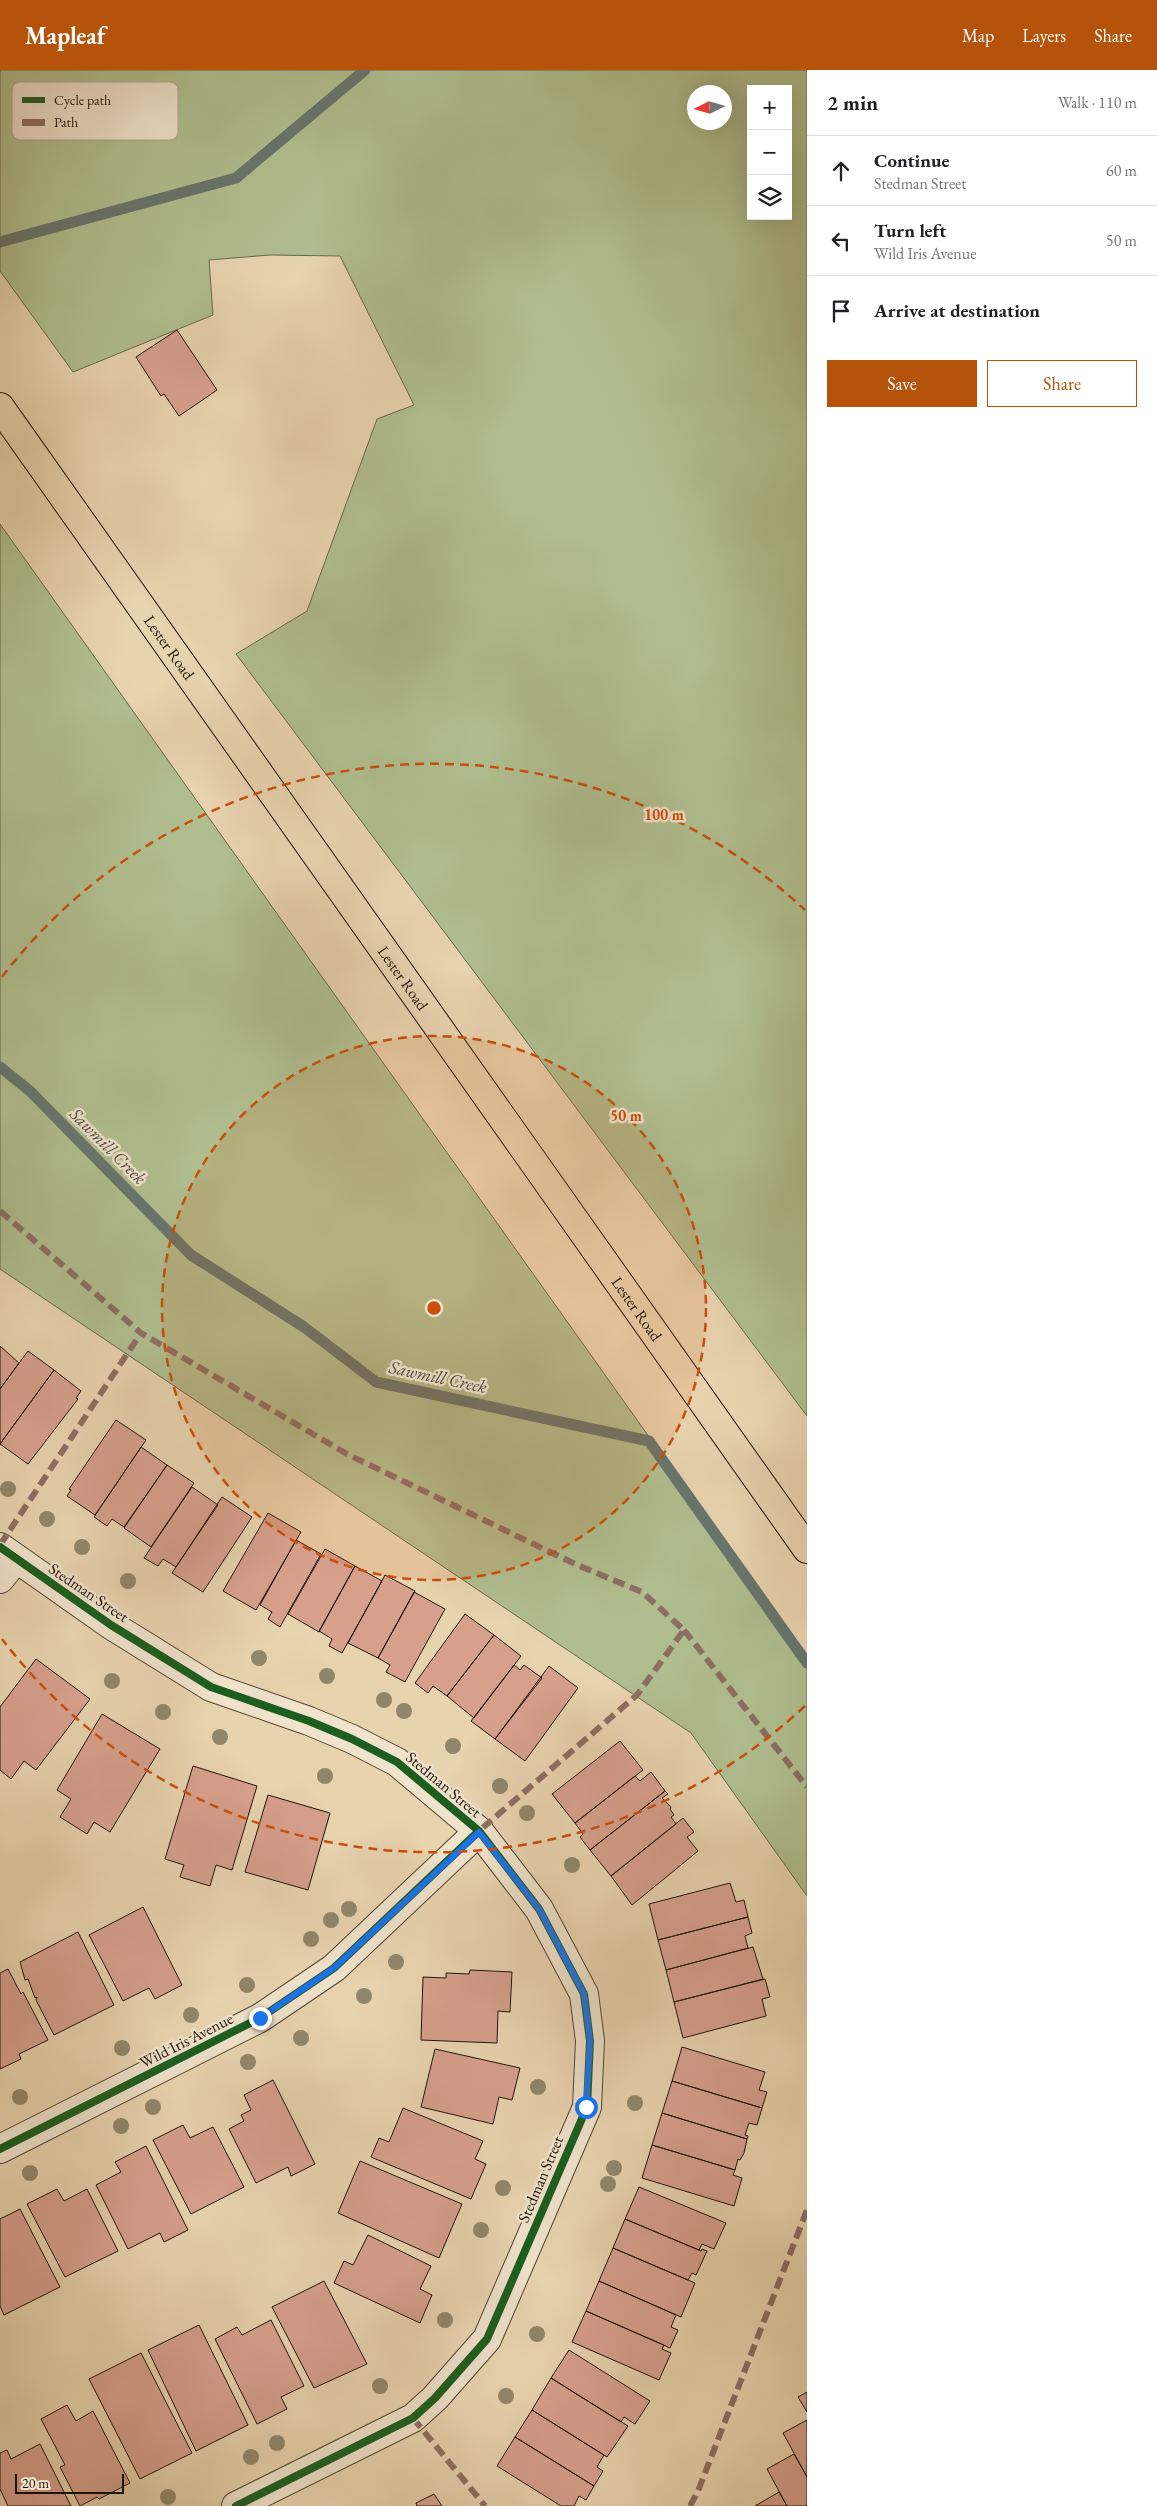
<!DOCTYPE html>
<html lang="en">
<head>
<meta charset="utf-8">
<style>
  :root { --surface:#fff; --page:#f2f2f2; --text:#202124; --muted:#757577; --line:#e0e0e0; --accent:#b45309 }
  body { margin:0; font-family:"EB Garamond",serif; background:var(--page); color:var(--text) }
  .controls { position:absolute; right:15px; top:15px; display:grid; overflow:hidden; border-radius:0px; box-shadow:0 5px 20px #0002 }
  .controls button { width:45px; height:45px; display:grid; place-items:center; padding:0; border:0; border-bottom:1px solid var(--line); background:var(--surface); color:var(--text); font:25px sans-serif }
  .compass { position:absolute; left:687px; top:15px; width:45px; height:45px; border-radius:50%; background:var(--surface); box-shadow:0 5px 20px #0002; rotate:265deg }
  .scale { position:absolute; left:15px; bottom:12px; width:109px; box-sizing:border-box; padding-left:5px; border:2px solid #1d1409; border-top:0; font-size:14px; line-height:18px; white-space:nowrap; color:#1d1409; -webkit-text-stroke:4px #f0e2cb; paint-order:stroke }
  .stop { position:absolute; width:15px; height:15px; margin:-11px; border:4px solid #1a73e8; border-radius:50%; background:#fff }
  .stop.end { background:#1a73e8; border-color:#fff; box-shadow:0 1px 5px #0008 }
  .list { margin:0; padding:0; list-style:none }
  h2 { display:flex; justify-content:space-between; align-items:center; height:65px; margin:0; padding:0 20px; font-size:21px }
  h2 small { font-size:16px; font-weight:400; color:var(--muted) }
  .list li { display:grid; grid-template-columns:32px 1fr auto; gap:15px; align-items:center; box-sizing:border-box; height:70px; padding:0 20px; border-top:1px solid var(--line) }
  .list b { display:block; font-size:19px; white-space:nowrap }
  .list p { margin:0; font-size:16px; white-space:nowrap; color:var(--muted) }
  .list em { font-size:16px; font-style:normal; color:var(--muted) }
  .actions { display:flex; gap:10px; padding:15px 20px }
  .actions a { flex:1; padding:11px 0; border:1px solid var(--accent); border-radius:0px; text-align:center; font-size:18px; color:var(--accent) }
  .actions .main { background:var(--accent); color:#fff }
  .icon { flex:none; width:28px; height:28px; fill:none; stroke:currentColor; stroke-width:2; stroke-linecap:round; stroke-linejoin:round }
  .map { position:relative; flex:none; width:807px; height:2436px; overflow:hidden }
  header { display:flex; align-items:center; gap:30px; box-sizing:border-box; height:70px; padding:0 25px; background:var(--accent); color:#fff }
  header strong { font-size:24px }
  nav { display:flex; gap:28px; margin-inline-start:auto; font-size:18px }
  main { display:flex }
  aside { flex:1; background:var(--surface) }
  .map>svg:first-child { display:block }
  .green { fill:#b0be8f; stroke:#66694c; fill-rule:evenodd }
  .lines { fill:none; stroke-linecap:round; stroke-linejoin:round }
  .stream { stroke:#67766e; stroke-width:11 }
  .building { fill:#d7a08d; stroke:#1d1409 }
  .minor-casing { stroke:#504432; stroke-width:30 }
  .major-casing { stroke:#1d1409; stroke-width:30 }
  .minor { stroke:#f0e2cb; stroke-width:28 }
  .major { stroke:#e8d3af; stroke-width:28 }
  .quiet { stroke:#8d6e63; stroke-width:6; stroke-dasharray:12 6; stroke-linecap:butt }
  .cycleway-casing { stroke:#f0e2cb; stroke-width:11 }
  .cycleway { stroke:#1b5e20; stroke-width:8 }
  .tree { fill:#91866a }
  .route { stroke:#1a73e8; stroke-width:6 }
  .ring { fill:none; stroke:#ca4f0c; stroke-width:2.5; stroke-dasharray:9 6 }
  .labels { text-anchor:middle; stroke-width:5; stroke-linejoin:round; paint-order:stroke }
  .street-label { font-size:16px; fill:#1d1409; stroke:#f0e2cb }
  .water-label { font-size:18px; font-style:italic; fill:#484d44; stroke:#f0e2cb }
  .key { fill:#f0e2cb; stroke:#b1a491; stroke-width:1 }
  .key-label { font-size:14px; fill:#1d1409 }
  .centre { fill:#ca4f0c; stroke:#f0e2cb; stroke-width:2.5 }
  .ring-label { font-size:15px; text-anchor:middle; font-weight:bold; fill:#ca4f0c; stroke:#f0e2cb; stroke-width:5; stroke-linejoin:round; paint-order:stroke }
</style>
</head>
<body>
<header>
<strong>Mapleaf</strong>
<nav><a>Map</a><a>Layers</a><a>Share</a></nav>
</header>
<main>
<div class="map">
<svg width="807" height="2436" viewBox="0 0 807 2436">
  <rect width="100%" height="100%" fill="#e8d3af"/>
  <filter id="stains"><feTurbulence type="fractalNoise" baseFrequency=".004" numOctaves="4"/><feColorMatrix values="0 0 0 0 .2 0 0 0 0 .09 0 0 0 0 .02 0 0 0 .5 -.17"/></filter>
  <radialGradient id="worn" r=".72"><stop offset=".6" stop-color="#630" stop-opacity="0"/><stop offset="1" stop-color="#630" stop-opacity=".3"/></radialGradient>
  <!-- green -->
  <path class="green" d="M0,0H807V1346L236,584L307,541L377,349L414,335L340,186L270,185L209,190L213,245L73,302L0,201ZM751,19H788V146H751ZM694,22H724V52H694Z
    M0,454L807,1589V1826L691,1663L0,1199Z"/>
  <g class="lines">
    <!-- stream -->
    <path class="stream" d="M0,172L236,108L365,0
      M0,997L30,1021L191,1185L304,1257L376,1312L649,1371L807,1593"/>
  </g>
  <!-- building -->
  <path class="building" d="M177,260L217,320L179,346L164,324L161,326L136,287Z
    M0,1276L19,1293L0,1319Z
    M28,1281L54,1300L0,1374V1319Z
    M54,1300L81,1321L76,1328L78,1329L28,1394L0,1374Z
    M116,1350L146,1370L95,1445L67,1426L71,1420L69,1419Z
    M141,1377L167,1395L124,1457L112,1449L107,1456L94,1447Z
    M167,1395L194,1413L151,1477L124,1458Z
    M192,1417L218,1435L176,1497L163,1489L158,1496L144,1488Z
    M222,1427L252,1447L203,1522L172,1503Z
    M268,1443L301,1462L256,1540L223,1521Z
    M296,1470L321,1484L280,1557L268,1549L272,1542L260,1535Z
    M325,1479L355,1496L319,1562L288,1544Z
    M355,1496L382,1511L342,1583L329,1576L332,1569L319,1561Z
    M385,1505L415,1521L378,1588L348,1573Z
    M414,1522L445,1539L405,1612L386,1602L390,1595L378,1588Z
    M465,1544L494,1565L447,1626L433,1616L428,1623L415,1613Z
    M494,1565L521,1586L474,1648L447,1626Z
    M36,1589L90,1629L36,1700L24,1691L11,1709L0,1700V1637Z
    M514,1595L520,1600L524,1595L542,1608L495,1669L471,1651Z
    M549,1596L578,1618L525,1691L495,1669Z
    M102,1644L160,1679L110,1762L94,1752L87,1764L60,1747L71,1729L57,1720Z
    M620,1671L643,1700L575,1753L552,1724Z
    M193,1696L257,1716L232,1800L216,1795L210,1816L180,1807L184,1795L165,1789Z
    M651,1702L665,1721L590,1780L580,1767L583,1764L575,1753L635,1706L640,1711Z
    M665,1721L668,1724L662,1728L671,1737L670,1739L674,1745L671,1747L676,1754L611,1806L590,1780Z
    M268,1725L330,1743L308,1820L245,1802Z
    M683,1748L694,1762L687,1767L698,1781L632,1835L611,1806Z
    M730,1813L736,1832L744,1830L748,1847L658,1870L649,1834Z
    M143,1837L182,1915L155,1929L149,1918L123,1931L89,1865Z
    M748,1847L752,1863L745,1866L748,1878L666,1900L658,1870Z
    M78,1862L114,1935L54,1965L36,1930L37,1927L35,1928L28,1909L25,1910L20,1892Z
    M753,1877L763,1909L674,1932L666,1900Z
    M8,1899L21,1924L23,1922L48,1970L19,1984L21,1989L0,1999V1903Z
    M470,1900L512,1902L510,1942L498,1941L497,1973L421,1970L423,1907L446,1908V1903L469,1904Z
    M765,1909L770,1927L762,1929L766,1946L683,1968L674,1932Z
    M682,1977L765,2002L759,2020L767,2022L762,2038L672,2011Z
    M435,1979L520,1998L512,2030L499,2027L493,2054L421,2037Z
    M273,2010L315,2094L291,2106L288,2097L256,2113L229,2059L244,2051L241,2045L251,2040L244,2025Z
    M672,2011L762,2038L757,2055L749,2053L745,2065L748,2066L747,2069L662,2043Z
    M403,2038L483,2071L475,2089L486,2094L471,2129L371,2087L379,2068L389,2072Z
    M662,2043L747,2069L744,2083L740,2090L738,2089L735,2100L652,2075Z
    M183,2055L190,2068L213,2057L244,2117L191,2144L153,2070Z
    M652,2075L735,2100L733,2105L742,2108L734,2136L642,2108Z
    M146,2076L188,2160L164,2172L160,2163L128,2179L96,2115L121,2102L115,2092Z
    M360,2091L462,2134L439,2188L338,2143Z
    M639,2117L726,2153L714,2179L702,2174L699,2180L625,2149Z
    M57,2119L64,2131L87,2119L118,2181L65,2207L27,2134Z
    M20,2139L60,2217L4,2245L0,2236V2149Z
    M625,2149L701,2181L702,2179L707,2181L696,2205L692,2203L688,2210L613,2178Z
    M368,2165L431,2196L420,2219L432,2225L420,2253L334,2213L344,2191L353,2195Z
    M613,2178L695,2213L681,2247L599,2211Z
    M324,2211L367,2294L314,2318L272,2237Z
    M599,2211L676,2245L671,2257L678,2260L670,2278L586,2241Z
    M586,2241L664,2275L662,2279L671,2283L659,2310L572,2272Z
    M271,2250L304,2316L281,2327L287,2339L257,2354L215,2269L237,2257L242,2265Z
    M199,2255L248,2355L196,2381L148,2280Z
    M569,2280L650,2331L635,2354L624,2347L621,2352L551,2308Z
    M141,2283L192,2383L140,2409L89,2309Z
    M551,2308L628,2356L607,2387L532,2340Z
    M807,2322V2342L798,2327Z
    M67,2335L76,2351L93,2341L130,2413L99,2429L97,2427L80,2436L60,2397L65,2395L41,2349Z
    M532,2340L604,2385L597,2397L603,2401L594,2416L515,2367Z
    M807,2350V2407L783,2363Z
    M515,2367L594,2416L586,2430L579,2426L574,2436H561L497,2396Z
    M40,2374L71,2436H8L0,2419V2383L7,2380L11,2389Z
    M794,2384L807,2407V2436H787L767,2399Z
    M779,2422L787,2436H755Z
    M434,2424L442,2436H417L416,2433Z"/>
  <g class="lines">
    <!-- minor casing -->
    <g class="minor-casing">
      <path id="minor" d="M0,1477L111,1555L211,1617L309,1651L352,1669L397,1692L479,1761L539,1839L584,1924L590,1971L587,2037L487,2269L435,2328L413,2348L236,2436
        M0,1509L16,1489
        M0,2079L260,1948L334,1898L479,1761"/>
    </g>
    <!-- major casing -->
    <g class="major-casing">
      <g id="major">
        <path id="s1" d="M0,337L807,1479"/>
      </g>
    </g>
    <!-- minor -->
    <use href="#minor" class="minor"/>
    <!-- major -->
    <use href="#major" class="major"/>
    <!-- quiet -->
    <path class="quiet" d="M0,1141L141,1263L347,1384L575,1494L642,1522L684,1560L637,1625L479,1761
      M0,1475L141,1263
      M684,1560L807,1717
      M413,2348L485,2436
      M690,2436L698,2421L807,2140"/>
    <!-- cycleway casing -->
    <g class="cycleway-casing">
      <path id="cycleway" d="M0,1477L111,1555L211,1617L309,1651L352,1669L397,1692L479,1761L539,1839L584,1924L590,1971L587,2037L487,2269L435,2328L413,2348L236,2436
        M0,2079L260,1948L334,1898L479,1761"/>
    </g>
    <!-- cycleway -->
    <use href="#cycleway" class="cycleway"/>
  </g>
  <!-- trees -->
  <g class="tree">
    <circle cx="8" cy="1419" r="8"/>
    <circle cx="47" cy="1449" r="8"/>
    <circle cx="82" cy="1477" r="8"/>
    <circle cx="128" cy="1511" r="8"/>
    <circle cx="259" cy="1588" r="8"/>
    <circle cx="327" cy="1606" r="8"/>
    <circle cx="112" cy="1611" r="8"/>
    <circle cx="384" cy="1630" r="8"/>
    <circle cx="404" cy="1641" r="8"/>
    <circle cx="163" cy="1642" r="8"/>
    <circle cx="220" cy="1667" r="8"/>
    <circle cx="453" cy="1676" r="8"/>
    <circle cx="325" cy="1706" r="8"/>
    <circle cx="500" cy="1716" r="8"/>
    <circle cx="527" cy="1743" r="8"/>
    <circle cx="572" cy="1795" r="8"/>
    <circle cx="349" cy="1839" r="8"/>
    <circle cx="331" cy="1850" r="8"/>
    <circle cx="311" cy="1869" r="8"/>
    <circle cx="396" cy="1892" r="8"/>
    <circle cx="247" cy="1915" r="8"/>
    <circle cx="364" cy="1926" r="8"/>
    <circle cx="191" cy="1945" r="8"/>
    <circle cx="301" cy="1968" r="8"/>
    <circle cx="122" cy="1978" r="8"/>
    <circle cx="248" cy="1992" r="8"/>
    <circle cx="538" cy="2017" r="8"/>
    <circle cx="20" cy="2027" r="8"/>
    <circle cx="635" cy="2033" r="8"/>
    <circle cx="153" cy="2037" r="8"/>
    <circle cx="121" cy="2056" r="8"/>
    <circle cx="614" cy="2098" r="8"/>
    <circle cx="30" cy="2103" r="8"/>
    <circle cx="608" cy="2114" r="8"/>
    <circle cx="503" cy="2118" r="8"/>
    <circle cx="481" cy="2160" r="8"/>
    <circle cx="445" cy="2250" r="8"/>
    <circle cx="537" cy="2264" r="8"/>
    <circle cx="380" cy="2316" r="8"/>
    <circle cx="506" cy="2326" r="8"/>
    <circle cx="277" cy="2373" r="8"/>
    <circle cx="251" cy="2387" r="8"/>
    <circle cx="168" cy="2427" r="8"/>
  </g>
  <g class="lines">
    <!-- route -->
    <path class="route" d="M260,1948L334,1898L479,1762L539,1839L584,1924L590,1971L586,2037"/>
  </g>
  <!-- distance rings -->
  <circle cx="434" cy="1238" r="272" fill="#ca4f0c" fill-opacity=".12"/>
  <g class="ring">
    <circle cx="434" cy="1238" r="272"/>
    <path d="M805 1636A544 544 0 0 1 2 1569M2 907A544 544 0 0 1 805 840"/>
  </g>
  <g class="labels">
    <!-- street labels -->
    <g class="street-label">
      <text dy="6" stroke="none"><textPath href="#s1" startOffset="294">Lester Road</textPath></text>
      <text dy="6" stroke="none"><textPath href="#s1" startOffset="699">Lester Road</textPath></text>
      <text dy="6" stroke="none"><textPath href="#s1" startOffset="1104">Lester Road</textPath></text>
      <text transform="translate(89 1522) rotate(34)" y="6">Stedman Street</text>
      <text transform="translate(444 1714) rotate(40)" y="6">Stedman Street</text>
      <text transform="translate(186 1970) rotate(-27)" y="6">Wild Iris Avenue</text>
      <text transform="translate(540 2109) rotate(-67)" y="6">Stedman Street</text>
    </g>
    <!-- water labels -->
    <g class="water-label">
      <text transform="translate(108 1076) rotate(45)" y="6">Sawmill Creek</text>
      <text transform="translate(438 1307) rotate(12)" y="6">Sawmill Creek</text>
    </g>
  </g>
  <!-- legend -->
  <rect x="12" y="12" width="166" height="58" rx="8" class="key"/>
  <rect x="22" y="27" width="23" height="6" fill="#1b5e20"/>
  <rect x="22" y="49" width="23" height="7" fill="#8d6e63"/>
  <g class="key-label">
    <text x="54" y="35">Cycle path</text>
    <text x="54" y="57">Path</text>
  </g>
  <circle cx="434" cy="1238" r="8" class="centre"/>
  <g class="ring-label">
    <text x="664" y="750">100 m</text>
    <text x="626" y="1051">50 m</text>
  </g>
  <rect width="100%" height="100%" filter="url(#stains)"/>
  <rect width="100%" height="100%" fill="url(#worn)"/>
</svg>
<div class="controls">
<button>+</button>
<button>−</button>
<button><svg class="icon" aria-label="layers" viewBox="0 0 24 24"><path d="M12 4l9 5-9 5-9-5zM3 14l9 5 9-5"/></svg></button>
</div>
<svg class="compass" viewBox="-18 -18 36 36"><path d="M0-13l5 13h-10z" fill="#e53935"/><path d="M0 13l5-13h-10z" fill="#757577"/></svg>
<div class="scale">20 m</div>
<div class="stop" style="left:586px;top:2037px"></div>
<div class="stop end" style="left:260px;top:1948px"></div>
</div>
<aside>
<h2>2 min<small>Walk · 110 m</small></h2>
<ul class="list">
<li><svg class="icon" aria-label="ahead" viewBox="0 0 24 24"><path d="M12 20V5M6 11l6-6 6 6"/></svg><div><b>Continue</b><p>Stedman Street</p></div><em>60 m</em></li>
<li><svg class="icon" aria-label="left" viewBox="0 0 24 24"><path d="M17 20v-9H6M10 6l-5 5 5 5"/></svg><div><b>Turn left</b><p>Wild Iris Avenue</p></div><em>50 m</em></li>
<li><svg class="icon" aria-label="arrive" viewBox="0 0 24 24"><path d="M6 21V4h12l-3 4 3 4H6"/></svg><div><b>Arrive at destination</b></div></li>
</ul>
<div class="actions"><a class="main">Save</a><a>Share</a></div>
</aside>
</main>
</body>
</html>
